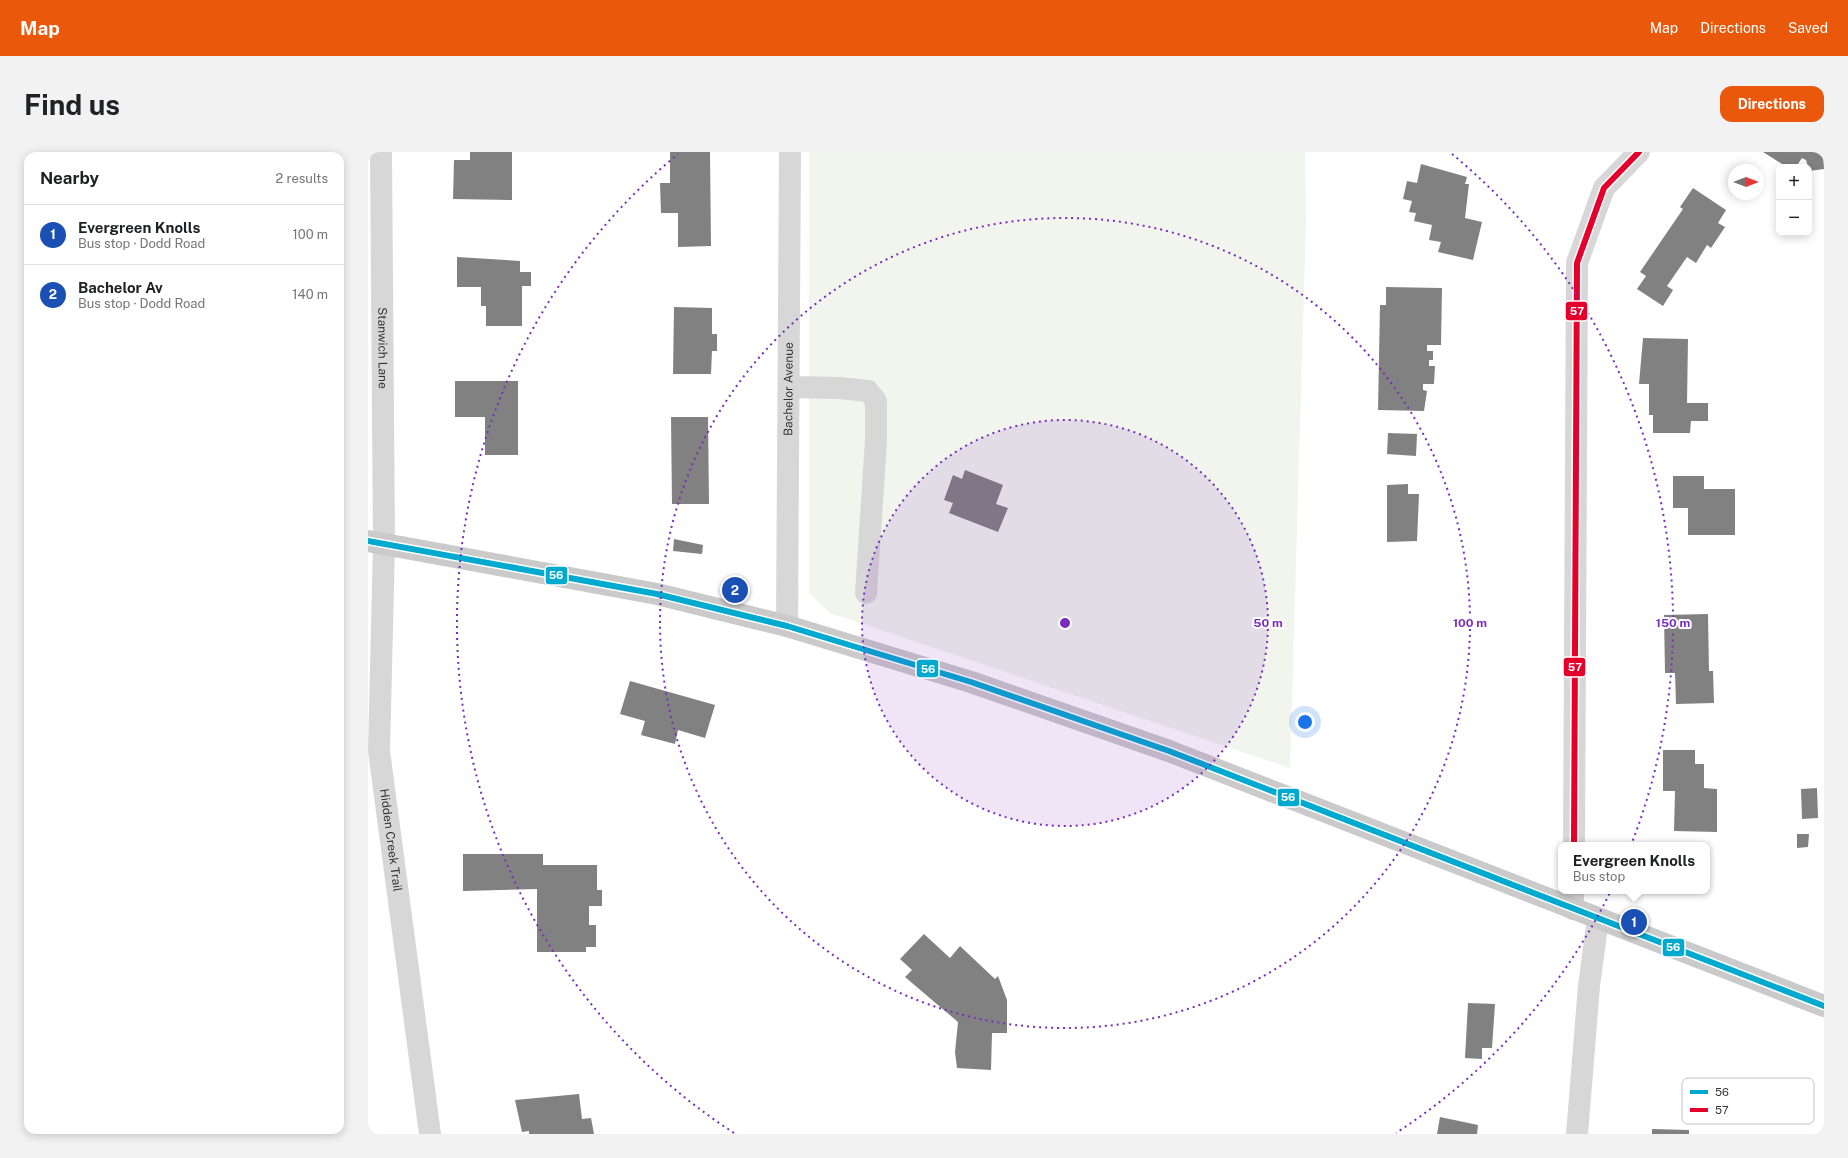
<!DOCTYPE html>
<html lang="en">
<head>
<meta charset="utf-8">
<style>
  :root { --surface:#fff; --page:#f2f2f2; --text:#202124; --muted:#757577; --line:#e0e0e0; --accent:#ea580c }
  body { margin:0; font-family:"Public Sans",sans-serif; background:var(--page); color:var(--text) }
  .controls { position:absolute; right:12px; top:12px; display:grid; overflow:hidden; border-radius:8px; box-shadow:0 2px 10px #0003 }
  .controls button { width:36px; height:36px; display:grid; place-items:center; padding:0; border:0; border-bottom:1px solid var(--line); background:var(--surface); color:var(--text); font:20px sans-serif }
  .compass { position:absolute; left:1360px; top:12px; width:36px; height:36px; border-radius:50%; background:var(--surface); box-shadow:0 2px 10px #0003; rotate:90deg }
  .you { position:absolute; left:937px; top:570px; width:14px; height:14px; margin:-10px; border:3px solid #fff; border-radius:50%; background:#1a73e8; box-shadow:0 0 0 6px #1a73e833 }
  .badge { display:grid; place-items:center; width:26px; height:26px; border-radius:50%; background:var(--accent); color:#fff; font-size:13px; font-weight:700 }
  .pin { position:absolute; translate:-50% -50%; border:2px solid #fff; box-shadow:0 1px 4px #0006 }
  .popup { position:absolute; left:1190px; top:690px; width:152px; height:52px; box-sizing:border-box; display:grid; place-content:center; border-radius:8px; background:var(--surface); filter:drop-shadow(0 1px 3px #0005); font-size:13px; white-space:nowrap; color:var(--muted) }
  .popup b { font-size:15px; color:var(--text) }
  .popup::after { content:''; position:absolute; left:50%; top:100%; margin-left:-8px; border:8px solid transparent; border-top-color:var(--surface) }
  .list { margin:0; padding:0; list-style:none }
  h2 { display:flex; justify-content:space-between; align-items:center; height:52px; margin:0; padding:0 16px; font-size:17px }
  h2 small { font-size:13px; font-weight:400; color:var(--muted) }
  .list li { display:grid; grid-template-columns:26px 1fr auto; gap:12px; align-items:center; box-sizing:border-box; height:60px; padding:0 16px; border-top:1px solid var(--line) }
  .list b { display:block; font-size:15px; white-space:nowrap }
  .list p { margin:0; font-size:13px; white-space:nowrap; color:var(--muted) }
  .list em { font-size:13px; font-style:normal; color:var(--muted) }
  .map { position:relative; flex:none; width:1456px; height:982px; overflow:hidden; border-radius:12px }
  header { display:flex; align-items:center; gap:24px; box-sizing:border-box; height:56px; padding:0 20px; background:var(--accent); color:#fff }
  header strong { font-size:19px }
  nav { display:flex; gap:22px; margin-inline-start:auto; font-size:14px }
  .intro { display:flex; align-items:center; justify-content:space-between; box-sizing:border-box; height:96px; padding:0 24px }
  h1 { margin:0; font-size:28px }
  .button { padding:10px 18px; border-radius:12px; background:var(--accent); color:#fff; font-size:14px; font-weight:700 }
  main { display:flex; gap:24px; padding:0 24px }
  aside { flex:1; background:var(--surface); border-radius:12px; box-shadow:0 2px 10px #0003 }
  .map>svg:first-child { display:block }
  .green { fill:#f1f5ed }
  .building { fill:#818181 }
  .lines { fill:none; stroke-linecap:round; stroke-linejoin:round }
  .minor { stroke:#d7d7d7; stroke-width:22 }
  .major { stroke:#cacaca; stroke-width:22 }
  .bus-1-casing { stroke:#fff; stroke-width:9 }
  .bus-2-casing { stroke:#fff; stroke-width:9 }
  .bus-1 { stroke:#00a9ce; stroke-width:6 }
  .bus-2 { stroke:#e4002b; stroke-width:6 }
  .ring { fill:none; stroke:#7b2cbf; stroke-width:2; stroke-dasharray:2 4 }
  .labels { text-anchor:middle; stroke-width:4; stroke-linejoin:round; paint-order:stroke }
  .street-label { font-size:12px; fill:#333; stroke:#fff }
  .key { fill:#fff; stroke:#c2c2c2; stroke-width:1 }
  .key-label { font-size:11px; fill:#333 }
  .centre { fill:#7b2cbf; stroke:#fff; stroke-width:2 }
  .ring-label { font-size:12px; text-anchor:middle; font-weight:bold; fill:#7b2cbf; stroke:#fff; stroke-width:4; stroke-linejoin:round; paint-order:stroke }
  .line-badge { stroke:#fff; stroke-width:1.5 }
  .badge-label { font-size:11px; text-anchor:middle; font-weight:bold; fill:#fff }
</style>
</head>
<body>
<header>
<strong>Map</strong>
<nav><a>Map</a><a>Directions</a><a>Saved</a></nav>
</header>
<div class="intro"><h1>Find us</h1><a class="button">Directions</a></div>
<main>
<aside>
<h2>Nearby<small>2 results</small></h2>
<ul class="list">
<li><span class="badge" style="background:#1a4fb4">1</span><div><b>Evergreen Knolls</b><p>Bus stop · Dodd Road</p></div><em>100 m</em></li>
<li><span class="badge" style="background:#1a4fb4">2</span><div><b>Bachelor Av</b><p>Bus stop · Dodd Road</p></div><em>140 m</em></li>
</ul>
</aside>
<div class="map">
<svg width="1456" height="982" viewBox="0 0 1456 982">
  <rect width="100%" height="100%" fill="#fff"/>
  <!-- green -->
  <path class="green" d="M441,0H937L938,69L922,616L462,461L441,441Z"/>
  <!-- building -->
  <path class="building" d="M102,0H144V48L85,47L86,8H102Z
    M302,0H342L343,94L310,95V61H293L292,31H302Z
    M1395,0H1455L1456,17L1441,19L1438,8L1434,6L1428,15H1419Z
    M1053,12L1099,25L1097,32H1101L1097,66L1114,70L1105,108L1070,100L1073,90L1061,88L1064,73L1046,69L1048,61L1041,60L1044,49L1035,47L1039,29L1049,31Z
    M1325,36L1358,58L1350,71L1357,75L1343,96L1339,93L1328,111L1319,105L1299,134L1305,138L1295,154L1269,137L1278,124L1272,120L1315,57L1312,55Z
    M89,105L152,109V120H163V134H154V174H118V154H113V135H89Z
    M1018,135L1074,136L1073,193H1059V199H1065V208H1061V214H1067L1066,232H1055V238L1059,239L1056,259L1010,258L1012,153H1018Z
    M306,155L344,156V182H349V199H344L343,222H305Z
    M1275,186L1320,187L1319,251H1340V269H1323L1322,281H1285V263H1281V232H1271Z
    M87,229H150V303H117V265H87Z
    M303,265H340L341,352H304Z
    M1020,281L1049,282L1048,304L1019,302Z
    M597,318L635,333L628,352L640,356L630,380L581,361L585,351L576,348L585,323L594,327Z
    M1305,324H1336V337H1367V383H1320V356H1305Z
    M1040,332V342H1051L1049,389L1019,390V333Z
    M306,387L335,393L334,402L305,399Z
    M1340,462L1341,519H1345L1346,551L1308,552L1307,521H1297L1296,463Z
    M262,529L347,553L337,586L310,578L307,592L273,583L277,569L252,562Z
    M1295,598H1327V612H1336V636L1349,637V680L1306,679L1307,639H1295Z
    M1449,636L1450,666L1434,667L1433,637Z
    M1429,682H1441L1440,695L1429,696Z
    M95,702H175V713H229V738H234V754H221V773H228V795H218V800H169V737L95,739Z
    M556,782L582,806L592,794L627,827L630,824L639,848V881H624L623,918L589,916L587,900L590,870L537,825L544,818L532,807Z
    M1100,851L1127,852L1124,896H1114V907L1097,906Z
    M211,942L214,967L223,966L226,982H161V979L154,980L147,948Z
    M1072,965L1110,973L1109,982H1069Z
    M1284,977L1321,978V982H1284Z"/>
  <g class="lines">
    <!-- minor -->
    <g class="minor">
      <path id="s1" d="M13,0L16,392L11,599L62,982"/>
      <path d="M421,235L472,236L500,239L508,249V289L498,441"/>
      <path id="s2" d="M419,474L422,0"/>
      <path d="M1206,693L1209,111L1236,36L1271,0"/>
      <path d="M1205,757V739"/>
      <path d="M1209,982L1221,834L1230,767"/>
    </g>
    <!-- major -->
    <path class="major" d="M0,389L289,442L419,474L603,530L801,599L1456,854"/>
    <!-- bus-1 casing -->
    <g class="bus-1-casing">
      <path id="bus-1" d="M0,389L289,442L419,474L603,530L801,599L1456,854"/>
    </g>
    <!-- bus-2 casing -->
    <g class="bus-2-casing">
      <path id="bus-2" d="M1206,693L1209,111L1236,36L1271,0"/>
    </g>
    <!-- bus-1 -->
    <use href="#bus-1" class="bus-1"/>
    <!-- bus-2 -->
    <use href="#bus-2" class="bus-2"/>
  </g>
  <!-- distance rings -->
  <circle cx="697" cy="471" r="203" fill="#7b2cbf" fill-opacity=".12"/>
  <g class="ring">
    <circle cx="697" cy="471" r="203"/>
    <circle cx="697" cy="471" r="405"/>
    <path d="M366 981A608 608 0 0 1 310 2M1084 2A608 608 0 0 1 1028 981"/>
  </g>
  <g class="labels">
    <!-- street labels -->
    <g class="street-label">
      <text dy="4" stroke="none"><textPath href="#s1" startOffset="196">Stanwich Lane</textPath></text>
      <text dy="4" stroke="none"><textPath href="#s2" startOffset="237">Bachelor Avenue</textPath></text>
      <text dy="4" stroke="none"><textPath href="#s1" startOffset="689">Hidden Creek Trail</textPath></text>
    </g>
  </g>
  <!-- legend -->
  <rect x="1314" y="926" width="132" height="46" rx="6" class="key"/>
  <rect x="1322" y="938" width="18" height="4" fill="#00a9ce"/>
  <rect x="1322" y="956" width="18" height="4" fill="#e4002b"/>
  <g class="key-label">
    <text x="1347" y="944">56</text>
    <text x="1347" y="962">57</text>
  </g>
  <circle cx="697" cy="471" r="6" class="centre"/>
  <g class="ring-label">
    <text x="900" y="475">50 m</text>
    <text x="1102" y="475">100 m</text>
    <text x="1305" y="475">150 m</text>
  </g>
  <g class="line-badge">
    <rect x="1197" y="149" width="23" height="20" rx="4" fill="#e4002b"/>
    <rect x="177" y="414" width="23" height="19" rx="4" fill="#00a9ce"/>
    <rect x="1195" y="505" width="23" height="20" rx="4" fill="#e4002b"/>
    <rect x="548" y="507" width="23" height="19" rx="4" fill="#00a9ce"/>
    <rect x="909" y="636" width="23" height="19" rx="4" fill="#00a9ce"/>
    <rect x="1294" y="786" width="23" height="19" rx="4" fill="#00a9ce"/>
  </g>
  <g class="badge-label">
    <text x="1209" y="163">57</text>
    <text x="188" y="427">56</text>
    <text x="1207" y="519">57</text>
    <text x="560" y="521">56</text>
    <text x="920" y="649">56</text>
    <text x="1305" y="799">56</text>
  </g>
</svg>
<div class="controls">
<button>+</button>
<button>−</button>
</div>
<svg class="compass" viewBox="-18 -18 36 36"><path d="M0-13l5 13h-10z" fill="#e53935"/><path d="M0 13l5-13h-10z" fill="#757577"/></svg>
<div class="you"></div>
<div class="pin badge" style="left:1266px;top:770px;background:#1a4fb4">1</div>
<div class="popup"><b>Evergreen Knolls</b>Bus stop</div>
<div class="pin badge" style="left:367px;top:438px;background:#1a4fb4">2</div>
</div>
</main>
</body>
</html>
